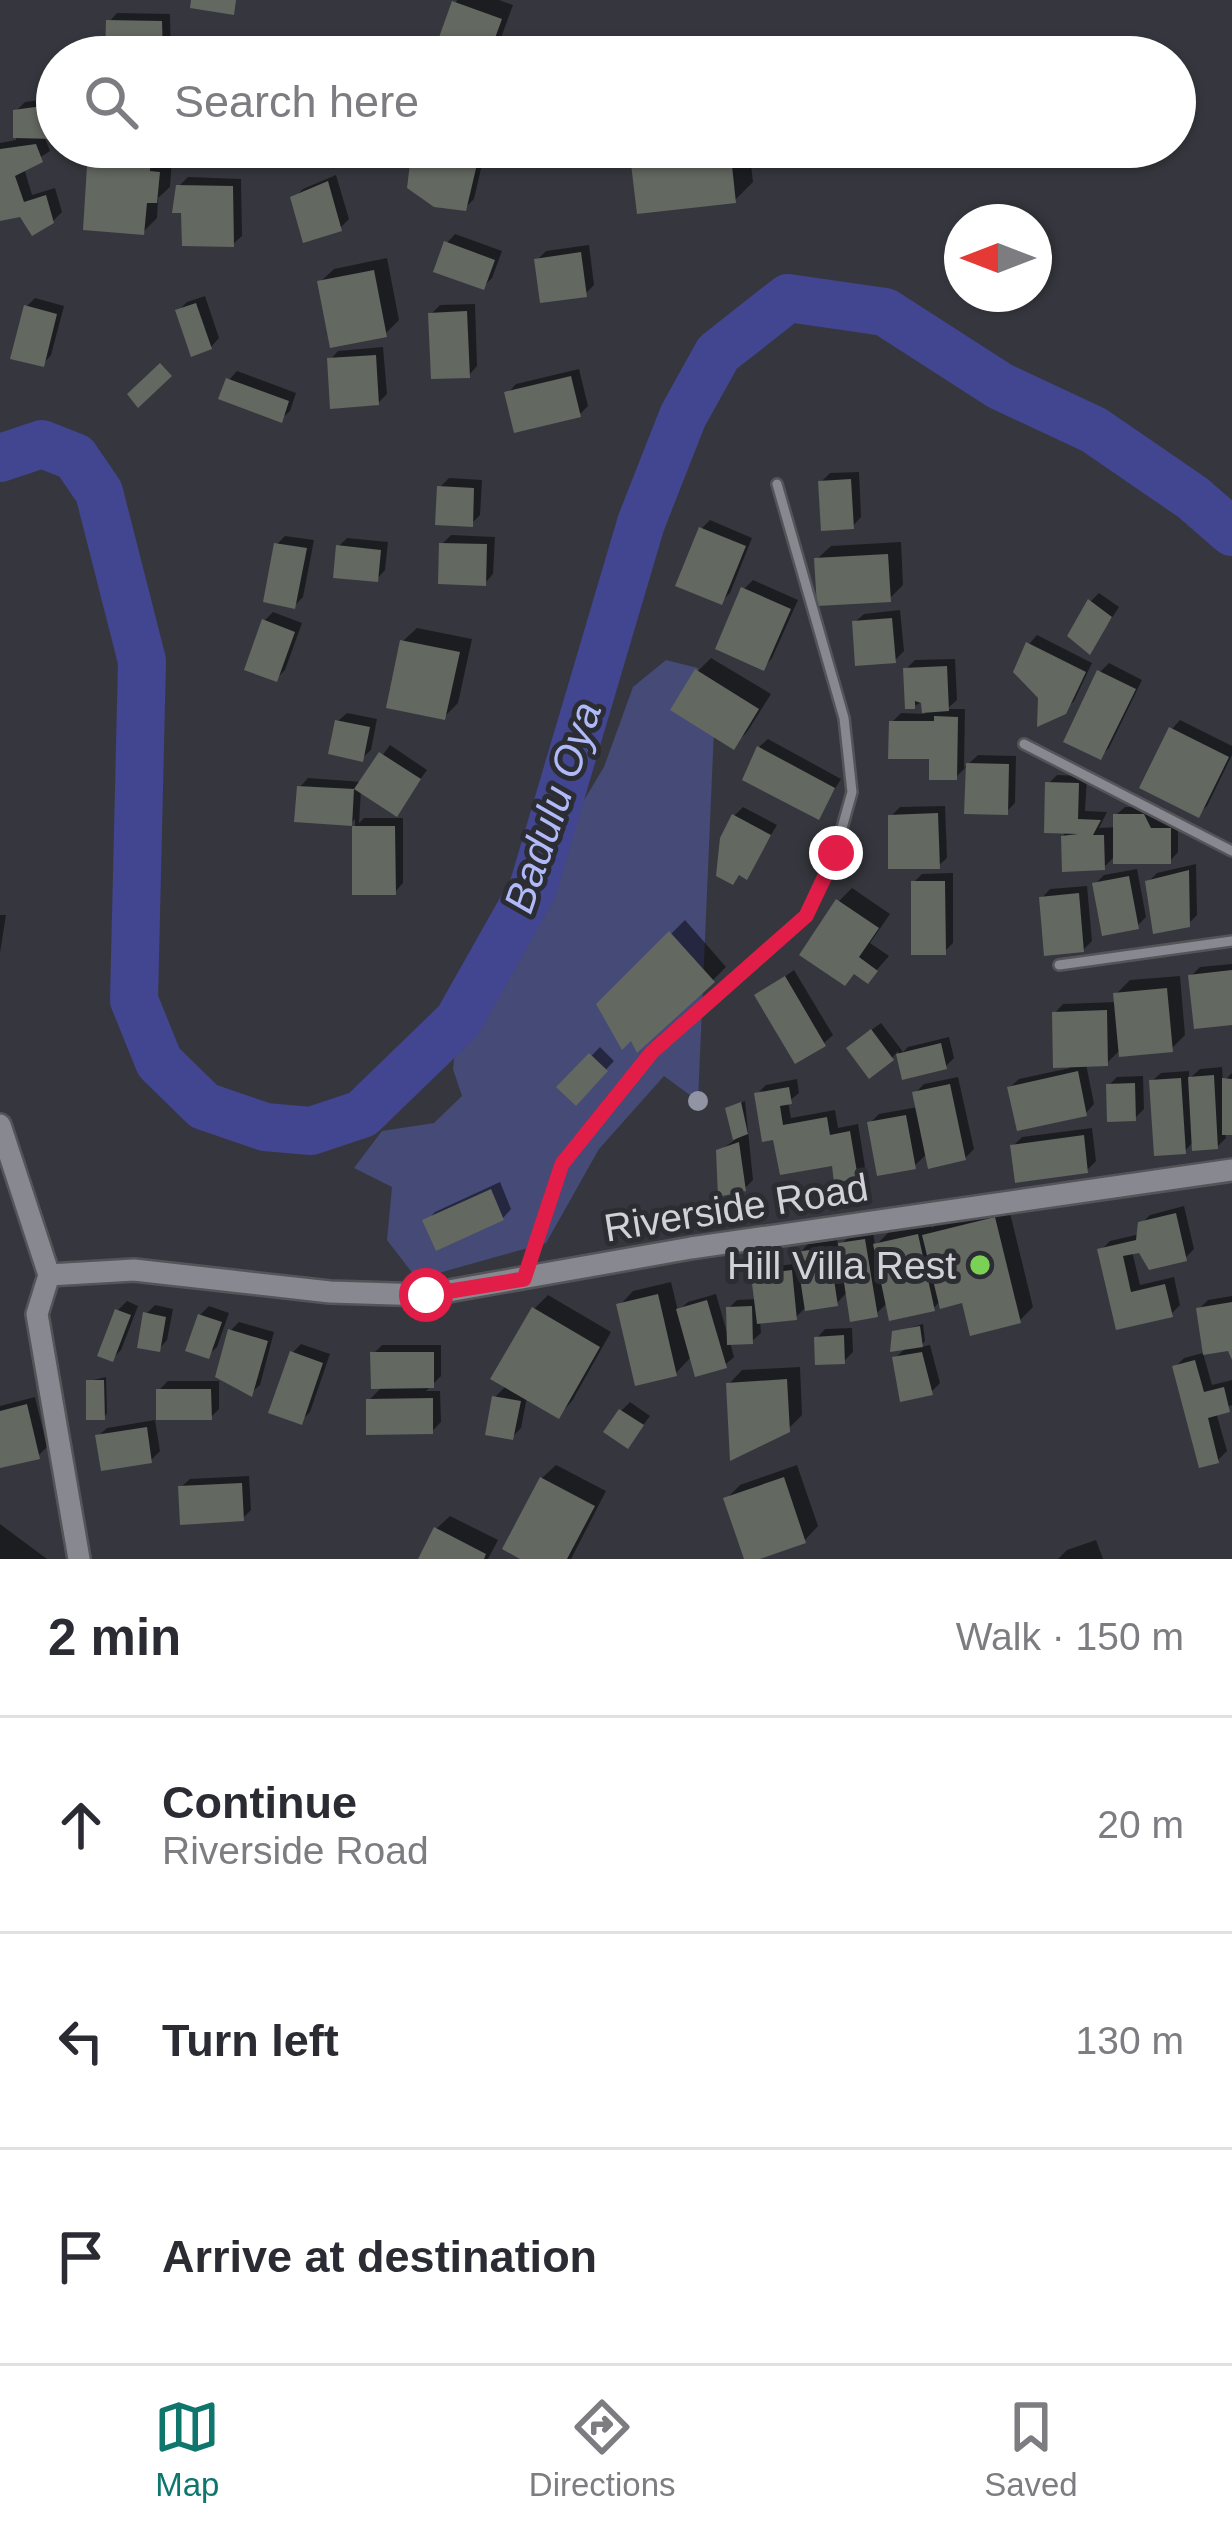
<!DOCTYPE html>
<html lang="en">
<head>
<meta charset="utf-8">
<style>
  :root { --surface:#fff; --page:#f7f7f7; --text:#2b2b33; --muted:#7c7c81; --line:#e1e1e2; --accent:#0f766e }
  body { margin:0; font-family:Helvetica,sans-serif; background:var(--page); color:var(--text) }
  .compass { position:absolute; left:944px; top:204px; width:108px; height:108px; border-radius:50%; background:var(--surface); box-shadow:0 3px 9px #0004; rotate:270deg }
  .stop { position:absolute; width:36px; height:36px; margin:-27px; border:9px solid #e11d48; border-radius:50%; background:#fff }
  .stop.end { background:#e11d48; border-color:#fff; box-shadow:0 3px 12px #0008 }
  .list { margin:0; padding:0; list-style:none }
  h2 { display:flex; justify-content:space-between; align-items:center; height:156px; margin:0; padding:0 48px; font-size:51px }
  h2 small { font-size:39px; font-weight:400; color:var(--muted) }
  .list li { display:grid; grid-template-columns:78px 1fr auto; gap:36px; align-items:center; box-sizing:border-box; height:216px; padding:0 48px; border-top:3px solid var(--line) }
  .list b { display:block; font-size:45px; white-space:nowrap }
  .list p { margin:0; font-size:39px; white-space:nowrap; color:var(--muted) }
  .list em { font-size:39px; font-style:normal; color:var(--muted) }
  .icon { flex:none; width:66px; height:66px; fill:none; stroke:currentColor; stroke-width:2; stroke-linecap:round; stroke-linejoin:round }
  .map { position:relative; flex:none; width:1232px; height:1559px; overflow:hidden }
  .search { position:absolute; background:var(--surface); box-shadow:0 3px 9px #0004; left:36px; right:36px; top:36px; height:132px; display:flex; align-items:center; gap:30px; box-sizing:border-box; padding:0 42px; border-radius:66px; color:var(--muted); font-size:45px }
  .sheet { height:804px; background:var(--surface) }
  nav { display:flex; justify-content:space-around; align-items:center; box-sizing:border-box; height:168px; border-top:3px solid var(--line); background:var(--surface); font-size:33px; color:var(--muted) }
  nav a { display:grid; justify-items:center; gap:6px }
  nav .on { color:var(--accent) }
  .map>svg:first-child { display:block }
  .green { fill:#454a77 }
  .shadow { fill:#0007 }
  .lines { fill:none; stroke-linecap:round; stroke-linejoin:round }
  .river { stroke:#42458f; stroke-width:48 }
  .building { fill:#636861 }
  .service-casing { stroke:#545459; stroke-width:14 }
  .tertiary-casing { stroke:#545459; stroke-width:26 }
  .service { stroke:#878890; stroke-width:9 }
  .tertiary { stroke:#878890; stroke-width:21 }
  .tree { fill:#9194a3 }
  .route { stroke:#e11d48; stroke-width:15 }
  .poi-dot { fill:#7bd155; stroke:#2c2d33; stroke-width:4.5 }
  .labels { text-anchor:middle; stroke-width:10; stroke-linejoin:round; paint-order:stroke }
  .street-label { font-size:39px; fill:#d1d1d6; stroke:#2c2d33 }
  .poi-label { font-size:39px; fill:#d1d1d6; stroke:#2c2d33; text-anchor:end }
  .water-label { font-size:42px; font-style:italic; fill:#b1baf9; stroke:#2c2d33 }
</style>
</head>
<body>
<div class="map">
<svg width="1232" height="1559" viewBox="0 0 1232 1559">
  <rect width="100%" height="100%" fill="#36373e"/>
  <!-- green -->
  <path class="green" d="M666,660L698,668V724L714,730L698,1101L664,1076L599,1149L546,1243L417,1279L387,1240L392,1187L354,1168L382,1131L434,1123L462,1096L453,1069L458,1021L484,1019L493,987L553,899L575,815L604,767L633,687Z"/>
  <!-- shadow -->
  <path class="shadow" d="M457,0H499L513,5L494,57H435Z
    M117,13L170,14L171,57H108L109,22Z
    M191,37L223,43L220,57H180L182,46Z
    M57,98V136H44L50,151L24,168L32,195L55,188L62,212L53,221L22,213L0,218V143L16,140V111L25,102Z
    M122,147H163L162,159H172L170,187L158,198L157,218L143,232L90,168L104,154L114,155Z
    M415,147H486L474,199L465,208Z
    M632,147H749L753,182L735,200Z
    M336,175L349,219L340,228L294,198L303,189Z
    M188,177L241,179L242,236L233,244L179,186Z
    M455,234L502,251L492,278L483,287L447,243Z
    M589,245L594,285L585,294L537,260L546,251Z
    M387,258L399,320L385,334L320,282L334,269Z
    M205,296L219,338L211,347L178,311L187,302Z
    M35,298L64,306L51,355L43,364L26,307Z
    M475,304L477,366L469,375L431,314L440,305Z
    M383,347L387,394L378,403L330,360L338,351Z
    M579,369L588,406L579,415L508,393L516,384Z
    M237,371L296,393L290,411L281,419L229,380Z
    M859,472L861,517L853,526L821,482L830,473Z
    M449,478L482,480L480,515L471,524L440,487Z
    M710,520L752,538L730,593L722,601L701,529Z
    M451,535L495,537L493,574L485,583L442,544Z
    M285,536L314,540L303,597L294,606L276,545Z
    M347,538L388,542L385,570L377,579L339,546Z
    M901,542L903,585L889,599L817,559L831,546Z
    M753,580L798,600L772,658L764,667L744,589Z
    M1099,593L1119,607L1090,651L1091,601Z
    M900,610L904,651L895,660L855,622L864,614Z
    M273,612L302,623L285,670L276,679L264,621Z
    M417,628L472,639L458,703L444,717L403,641Z
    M1037,635L1092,663L1074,701L1064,711L1041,697L1029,644Z
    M711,658L771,694L747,732L733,746L698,671Z
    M955,659L957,700L947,709H965L964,768L978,755L1016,756L1015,803L1006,812L969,764L956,777L892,722L901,713L925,714L924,701L914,706L906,669L915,660Z
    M1109,663L1142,680L1109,748L1100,757V672Z
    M347,713L377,719L371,750L362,758L338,721Z
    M1180,720L1232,746V755L1207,806L1198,814L1172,729Z
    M768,739L841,779L818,816L759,747Z
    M390,745L427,770L396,813L361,790L359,823L364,818H403V883L395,892H355V819L351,823L300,787L308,778L363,782Z
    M1057,775L1087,776L1085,811L1107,812L1099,828L1116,827V815L1125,807H1153L1159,820H1178V852L1170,861L1116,855L1104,867L1065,869L1064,831L1048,784Z
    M945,806L947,858L938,866L891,816L900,807Z
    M743,807L777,825L746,876L741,873L734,816Z
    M1196,864L1197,915L1188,924L1148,882L1157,873Z
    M1137,869L1146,917L1137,926L1095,884L1104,875Z
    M953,873V943L944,952L914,882L922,874Z
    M1087,886L1092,941L1083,950L1042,898L1050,889Z
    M852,888L890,914L870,943L889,956L868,980L856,972L839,901Z
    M0,915H6L0,953Z
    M685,920L726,967L713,980L600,1005Z
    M1232,964V1022L1191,976L1200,967Z
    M794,970L833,1035L824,1043L758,996Z
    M1180,976L1185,1035L1171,1049H1121L1107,1063L1086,1064L1094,1104L1086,1113L1010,1087L1019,1079L1070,1068L1055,1013L1063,1004L1117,1002L1116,994L1130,980Z
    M881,1023L903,1052L908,1047L949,1037L954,1058L945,1067L904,1076L898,1051L892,1058L858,1040Z
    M600,1047L614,1061L575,1102L561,1087Z
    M1222,1067L1223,1082L1232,1073V1132H1225L1226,1138L1217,1147L1194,1141L1185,1151L1152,1081L1161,1073L1189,1071V1079L1200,1069Z
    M1143,1076L1144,1109L1135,1118L1109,1085L1117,1077Z
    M958,1077L974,1149L965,1158L928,1153L914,1166L870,1123L879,1114L918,1107L915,1093L924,1084Z
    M797,1079L799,1093L788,1102L791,1118L835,1110L838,1128L858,1124L865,1167L857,1176L776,1137L757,1094L766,1085Z
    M745,1101L753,1180L745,1188L719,1151L736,1139L728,1109Z
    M1092,1128L1096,1161L1087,1170L1013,1146L1022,1137Z
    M500,1182L511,1209L503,1218L426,1221L435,1212Z
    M1008,1205L1033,1307L1019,1321L964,1299L941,1300L933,1309L888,1302L876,1314L848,1291L837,1303L805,1308L796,1317L760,1321L761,1333L752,1341L730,1342L734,1357L725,1365L692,1356L676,1373L620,1305L633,1291L671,1282L678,1311L688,1302L716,1294L727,1333L729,1308L737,1300L757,1299L755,1277L763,1268L801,1263L800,1253L808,1244L837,1240L838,1247L850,1236L873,1232L875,1246L890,1231L931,1222L932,1228L939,1222Z
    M1184,1206L1194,1249L1185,1258L1141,1249L1132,1251L1140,1285L1174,1277L1180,1305L1171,1314L1118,1326L1101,1250L1110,1241L1140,1234L1141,1224L1150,1215Z
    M548,1295L611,1332L572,1401L559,1415L527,1397L521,1428L512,1437L495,1397L507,1385L534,1309Z
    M1232,1296V1357L1199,1309L1208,1300Z
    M127,1301L138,1306L121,1350L112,1359L118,1310Z
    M155,1305L173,1309L167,1340L159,1349L146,1314Z
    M209,1306L229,1313L217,1347L208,1355L200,1315Z
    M239,1322L274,1332L260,1385L251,1393L230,1331Z
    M923,1324L925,1341L920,1347L930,1345L940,1383L931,1392L895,1358L907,1347L895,1332Z
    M852,1328L853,1352L844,1361L817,1338L825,1329Z
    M301,1344L330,1354L310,1412L301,1421L292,1353Z
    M382,1345H441V1376L426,1391H440L441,1422L432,1431L369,1400L383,1386L373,1354Z
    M1203,1353L1212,1385L1232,1380V1405L1216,1412L1227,1451L1218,1460L1175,1367L1184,1358Z
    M800,1367L802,1415L788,1429L729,1384L742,1370Z
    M106,1377L107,1413L104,1417L89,1381Z
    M168,1381H219V1409L211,1417L159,1390Z
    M35,1397L47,1447L38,1456L0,1461V1406Z
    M630,1402L650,1416L628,1445L621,1411Z
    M155,1420L160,1451L151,1460L98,1436L107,1428Z
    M556,1465L606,1491L571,1559H527L542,1478Z
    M797,1465L818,1526L805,1540L747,1559L726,1499L740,1485Z
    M249,1476L251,1510L242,1519L181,1487L190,1479Z
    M450,1516L498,1540L488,1559H421L436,1529Z
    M0,1524L47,1559H0Z
    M1096,1540L1103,1559H1058L1067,1550Z"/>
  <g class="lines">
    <!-- river -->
    <path class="river" d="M0,458L42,444L75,457L99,492L142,661L134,1000L159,1062L204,1106L265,1127L311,1131L362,1114L458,1021L533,888L641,523L683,416L718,353L788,298L885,312L1000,386L1094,430L1193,498L1232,532"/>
  </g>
  <!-- building -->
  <path class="building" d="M191,0H236L234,15L190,8Z
    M452,1L502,19L488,57H432Z
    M106,20L162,21L163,57H105Z
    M57,104V139L13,138V110Z
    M36,144L43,162L15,176L24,202L46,195L54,223L32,236L20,217L0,221V149Z
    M412,147H481L466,211L434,207L407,188Z
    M629,147H730L736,203L637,214Z
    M113,152L151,155L150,171L160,172L157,203H147L144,235L83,230L87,166L112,168Z
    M328,181L342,231L303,243L290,197Z
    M176,185L233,186L234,247L182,246L181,213H172Z
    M444,241L495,260L484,290L433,272Z
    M581,252L587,297L540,303L534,259Z
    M374,270L387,337L330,348L317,281Z
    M196,303L212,349L191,357L175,310Z
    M24,305L57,314L44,367L10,359Z
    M467,311L470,378L431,379L428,313Z
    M376,355L379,405L330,409L327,358Z
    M160,363L172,376L138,408L127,394Z
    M571,376L581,417L514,433L504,392Z
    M226,378L289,401L282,423L218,399Z
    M851,479L854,529L821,531L818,481Z
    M437,486L474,488L473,527L435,525Z
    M699,527L746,546L722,605L675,586Z
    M274,543L307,548L295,609L263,602Z
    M439,543L487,544L486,586L438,584Z
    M336,545L381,550L378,582L333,578Z
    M888,554L891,602L817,606L814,558Z
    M741,587L791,609L764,671L715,649Z
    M1088,599L1112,617L1090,655L1067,636Z
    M892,618L896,663L855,666L852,621Z
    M262,619L295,632L277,682L244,670Z
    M400,640L460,652L445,720L386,708Z
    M1026,642L1086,672L1066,714L1037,727L1038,698L1013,672Z
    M947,666L949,711L922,713L921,703L915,701V709H905L903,668Z
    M695,669L759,709L734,750L670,710Z
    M1097,670L1136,689L1101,760L1063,742Z
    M934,716L958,717L957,780H929V759H888L889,721H934Z
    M335,720L370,727L363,762L328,754Z
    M1169,727L1229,757L1199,818L1139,788Z
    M757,746L835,788L819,820L742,780Z
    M379,752L421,779L397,817L354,789L352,826L294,822L297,786L354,789Z
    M966,763L1009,764L1008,815L964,814Z
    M1045,782L1079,783L1078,819L1101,820L1093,835H1104L1105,870L1062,872L1061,836L1078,834L1044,833Z
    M938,813L940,869H888V815Z
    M732,814L771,835L747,880L739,875L733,885L716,876L720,838Z
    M1113,814H1144L1151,828H1171V864H1113Z
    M352,826H395L396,895H352Z
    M1189,870L1190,927L1153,934L1145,881Z
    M1129,876L1139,929L1102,936L1092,883Z
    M911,881H945L946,955H911Z
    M1079,893L1084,952L1044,956L1039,897Z
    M836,899L879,928L859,957L878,971L868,984L854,974L845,986L799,955Z
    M669,931L715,982L637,1053L631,1041L622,1050L596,1004Z
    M1232,970V1025L1194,1029L1188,975Z
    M785,976L826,1046L795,1064L754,995Z
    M1167,988L1173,1052L1119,1057L1113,993Z
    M1107,1010L1108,1066L1053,1068L1052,1012Z
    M871,1029L894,1060L869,1079L846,1048Z
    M941,1043L947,1069L902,1080L896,1054Z
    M589,1053L608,1071L576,1106L556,1087Z
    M1078,1071L1087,1116L1017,1131L1007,1087Z
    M1214,1075L1218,1149L1192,1151L1188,1077Z
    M1181,1078L1186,1154L1154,1156L1149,1080Z
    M1222,1078L1232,1079V1135H1222Z
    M1135,1083L1136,1121L1107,1122L1106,1084Z
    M950,1084L966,1160L928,1169L912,1092Z
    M789,1087L792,1104L780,1106L783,1125L827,1117L830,1135L850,1131L858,1178L834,1183L832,1166L780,1175L773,1140L762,1142L754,1093Z
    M741,1102L748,1134L733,1140L725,1108Z
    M906,1115L916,1169L877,1176L867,1122Z
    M1084,1135L1088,1173L1015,1183L1010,1145Z
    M739,1142L746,1191L718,1197L716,1150Z
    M491,1189L504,1220L436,1251L422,1220Z
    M1176,1213L1187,1261L1149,1270L1139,1253L1123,1256L1131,1292L1165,1284L1173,1317L1116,1330L1097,1249L1136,1240L1138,1222Z
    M995,1217L1021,1323L970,1336L962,1303L940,1309L922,1235Z
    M918,1234L935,1311L889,1321L873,1244Z
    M865,1239L878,1317L850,1322L838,1243Z
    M829,1247L838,1306L805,1311L796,1252Z
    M792,1270L797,1320L757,1324L751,1275Z
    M658,1294L677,1376L635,1386L616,1304Z
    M707,1300L727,1368L695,1377L676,1309Z
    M1232,1302V1360L1228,1351L1203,1355L1196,1308Z
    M752,1306L753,1344L727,1345L726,1307Z
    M532,1307L600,1347L559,1419L490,1379Z
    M115,1309L131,1315L113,1362L97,1356Z
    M143,1312L166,1317L160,1352L137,1348Z
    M198,1314L222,1322L209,1359L185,1351Z
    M920,1326L923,1347L890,1352L892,1331Z
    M228,1329L268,1341L252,1397L215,1377Z
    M844,1335L845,1364L815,1365L814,1337Z
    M290,1351L323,1363L302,1425L268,1413Z
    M370,1352H434V1388L371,1389Z
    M922,1352L933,1395L900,1402L892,1357Z
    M1195,1360L1204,1392L1224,1387L1230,1412L1208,1418L1219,1463L1199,1468L1172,1366Z
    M787,1379L790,1432L730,1461L726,1383Z
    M86,1380H104L105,1420H86Z
    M156,1389H211L212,1420H156Z
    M492,1396L521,1401L513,1440L485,1435Z
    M433,1398V1434L366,1435V1399Z
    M27,1404L40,1459L0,1468V1411Z
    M619,1409L644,1425L628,1449L603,1432Z
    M147,1427L152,1463L101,1471L95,1435Z
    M540,1477L595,1506L567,1559H520L502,1549Z
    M784,1477L806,1543L760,1559H744L723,1498Z
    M242,1483L244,1521L180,1525L178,1486Z
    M434,1527L486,1554L484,1559H418Z"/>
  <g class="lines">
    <!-- service casing -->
    <g class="service-casing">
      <path id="service" d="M1024,744L1232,851
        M1059,965L1232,941
        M526,1273L562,1164L652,1053L806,916L835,853L852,792L844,718L777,484"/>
    </g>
    <!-- tertiary casing -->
    <g class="tertiary-casing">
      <path id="tertiary" d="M0,1125L49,1275
        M49,1275L134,1270L330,1292L426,1295L691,1248L1232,1170
        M49,1275L37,1314L79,1559"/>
    </g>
    <!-- service -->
    <use href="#service" class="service"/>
    <!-- tertiary -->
    <use href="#tertiary" class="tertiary"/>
  </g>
  <!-- trees -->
  <circle class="tree" cx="698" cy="1101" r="10"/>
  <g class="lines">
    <!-- route -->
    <path class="route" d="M426,1295L524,1279L562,1164L652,1052L806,916L836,853"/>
  </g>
  <!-- markers -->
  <circle class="poi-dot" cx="980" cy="1265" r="12"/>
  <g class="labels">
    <!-- street labels -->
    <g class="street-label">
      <text transform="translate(736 1207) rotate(-9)" y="14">Riverside Road</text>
    </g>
    <!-- poi labels -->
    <g class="poi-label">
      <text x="956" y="1279">Hill Villa Rest</text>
    </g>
    <!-- water labels -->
    <g class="water-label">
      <text transform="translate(552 807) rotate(-71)" y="15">Badulu Oya</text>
    </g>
  </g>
</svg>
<svg class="compass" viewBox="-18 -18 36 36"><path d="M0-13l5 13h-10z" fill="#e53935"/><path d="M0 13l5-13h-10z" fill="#7c7c81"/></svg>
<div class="stop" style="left:426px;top:1295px"></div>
<div class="stop end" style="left:836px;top:853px"></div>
<div class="search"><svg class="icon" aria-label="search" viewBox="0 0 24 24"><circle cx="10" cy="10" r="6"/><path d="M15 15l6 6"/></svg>Search here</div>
</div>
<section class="sheet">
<h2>2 min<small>Walk · 150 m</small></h2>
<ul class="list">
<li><svg class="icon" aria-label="ahead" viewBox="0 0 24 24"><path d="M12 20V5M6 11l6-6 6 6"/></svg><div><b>Continue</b><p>Riverside Road</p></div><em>20 m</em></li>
<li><svg class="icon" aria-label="left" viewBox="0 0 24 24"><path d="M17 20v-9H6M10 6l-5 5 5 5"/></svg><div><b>Turn left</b></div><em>130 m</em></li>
<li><svg class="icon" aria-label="arrive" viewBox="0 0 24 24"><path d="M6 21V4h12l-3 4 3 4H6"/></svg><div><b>Arrive at destination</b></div></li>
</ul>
</section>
<nav>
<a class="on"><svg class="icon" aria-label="map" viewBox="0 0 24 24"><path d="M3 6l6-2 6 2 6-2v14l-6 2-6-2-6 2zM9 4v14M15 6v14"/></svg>Map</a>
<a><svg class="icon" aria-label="directions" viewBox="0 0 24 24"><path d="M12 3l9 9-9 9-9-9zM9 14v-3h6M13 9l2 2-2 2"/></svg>Directions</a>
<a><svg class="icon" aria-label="saved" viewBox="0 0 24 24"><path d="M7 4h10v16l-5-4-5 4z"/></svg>Saved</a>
</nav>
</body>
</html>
